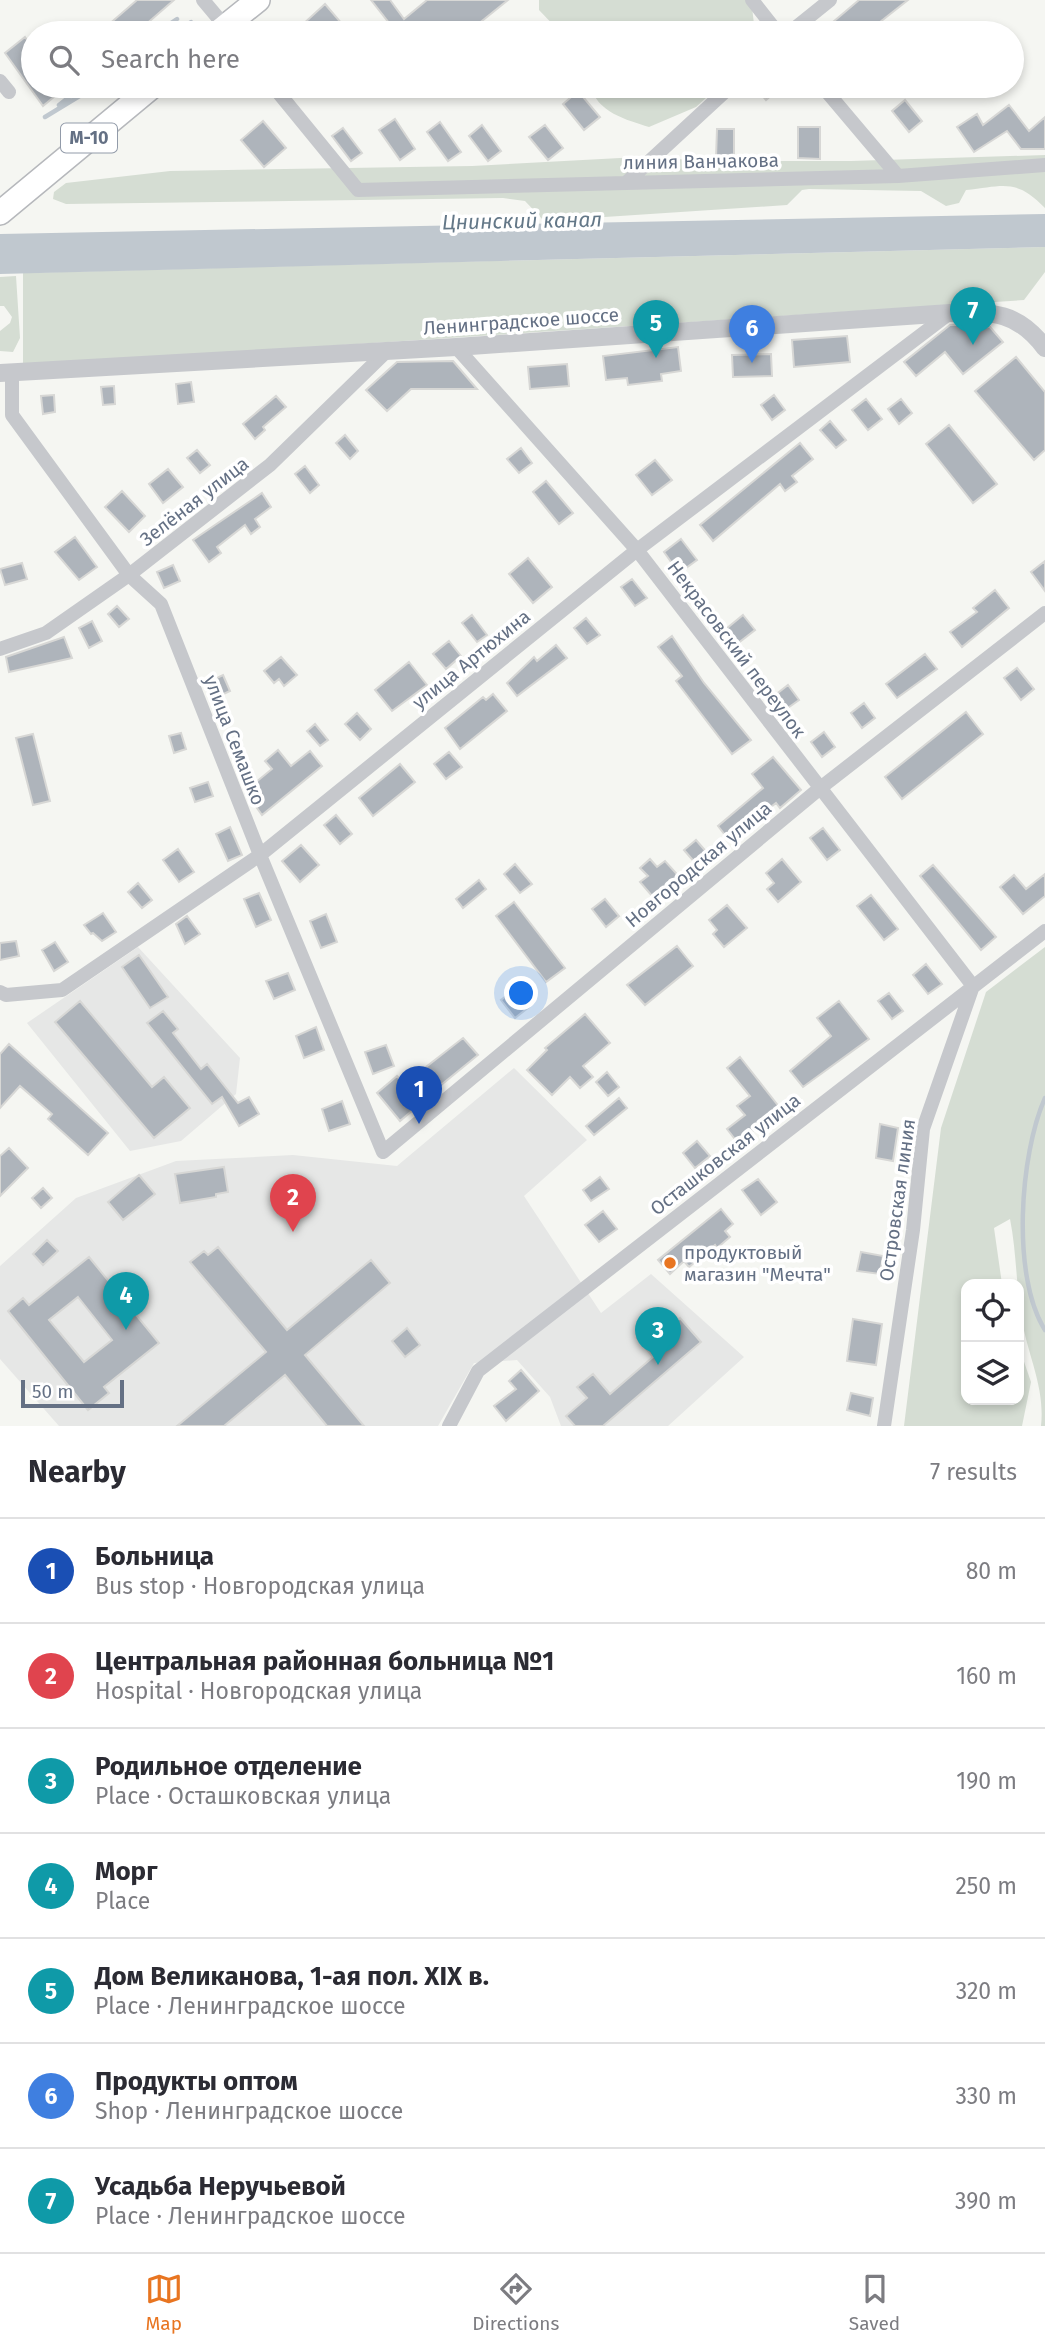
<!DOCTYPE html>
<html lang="en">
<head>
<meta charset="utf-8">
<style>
  :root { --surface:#fff; --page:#f7f7f7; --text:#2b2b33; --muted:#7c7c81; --line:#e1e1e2; --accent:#e87521 }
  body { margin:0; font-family:"Fira Sans",sans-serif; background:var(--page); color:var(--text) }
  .controls { position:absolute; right:21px; bottom:21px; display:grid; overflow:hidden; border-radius:14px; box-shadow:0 4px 10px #0003 }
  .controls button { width:63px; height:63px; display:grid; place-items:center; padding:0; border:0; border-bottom:2px solid var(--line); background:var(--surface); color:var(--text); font:35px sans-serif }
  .scale { position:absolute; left:21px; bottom:18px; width:103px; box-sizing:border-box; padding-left:7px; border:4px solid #647084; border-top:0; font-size:19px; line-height:24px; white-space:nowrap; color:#647084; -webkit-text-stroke:5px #fff; paint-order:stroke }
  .you { position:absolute; left:522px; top:994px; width:24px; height:24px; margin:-18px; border:5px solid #fff; border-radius:50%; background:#1a73e8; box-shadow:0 0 0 10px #1a73e833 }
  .badge { display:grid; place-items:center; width:46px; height:46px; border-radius:50%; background:var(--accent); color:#fff; font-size:23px; font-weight:700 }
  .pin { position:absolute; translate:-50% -58px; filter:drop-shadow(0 2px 4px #0008) }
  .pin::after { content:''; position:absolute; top:37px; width:24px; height:21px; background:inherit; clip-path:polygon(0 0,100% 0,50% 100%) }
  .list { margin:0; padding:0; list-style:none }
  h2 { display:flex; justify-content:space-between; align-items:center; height:91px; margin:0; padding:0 28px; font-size:30px }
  h2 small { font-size:23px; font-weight:400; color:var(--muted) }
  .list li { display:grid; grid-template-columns:46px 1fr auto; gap:21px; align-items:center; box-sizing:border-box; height:105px; padding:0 28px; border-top:2px solid var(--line) }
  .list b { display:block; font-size:26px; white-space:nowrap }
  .list p { margin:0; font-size:23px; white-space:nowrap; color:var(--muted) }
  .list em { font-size:23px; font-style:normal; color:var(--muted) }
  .icon { flex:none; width:38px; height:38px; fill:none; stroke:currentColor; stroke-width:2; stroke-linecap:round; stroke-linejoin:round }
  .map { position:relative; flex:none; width:1045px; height:1426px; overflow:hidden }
  .search { position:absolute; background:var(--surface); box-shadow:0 4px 10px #0003; left:21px; right:21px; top:21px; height:77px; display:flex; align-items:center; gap:18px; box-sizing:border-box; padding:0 24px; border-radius:38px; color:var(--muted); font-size:26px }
  .sheet { height:826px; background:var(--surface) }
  nav { display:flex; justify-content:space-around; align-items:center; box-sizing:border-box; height:98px; border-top:2px solid var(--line); background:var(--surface); font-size:19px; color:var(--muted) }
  nav a { display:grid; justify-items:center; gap:4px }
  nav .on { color:var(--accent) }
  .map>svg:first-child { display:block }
  .built { fill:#e6e7e6 }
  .green { fill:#d5ddd3 }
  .water { fill:#c0c8cf }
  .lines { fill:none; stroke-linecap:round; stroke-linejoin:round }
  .stream { stroke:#c0c8cf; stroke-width:4.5 }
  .building { fill:#aeb4bb; stroke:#d7d7d5; stroke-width:2; fill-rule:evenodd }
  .trunk-casing { stroke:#b6b8bc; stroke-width:26 }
  .minor { stroke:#c6c8cc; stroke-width:14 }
  .tertiary { stroke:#c6c8cc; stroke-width:18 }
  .trunk { stroke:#fff; stroke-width:23 }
  .poi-dot { fill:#e87521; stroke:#fff; stroke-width:2.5 }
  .labels { text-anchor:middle; stroke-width:7; stroke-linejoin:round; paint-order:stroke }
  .shield { fill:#fff; stroke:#929ba9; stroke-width:2 }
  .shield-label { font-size:18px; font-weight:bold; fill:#647084 }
  .street-label { font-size:19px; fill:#647084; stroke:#fff }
  .poi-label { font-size:19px; fill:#647084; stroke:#fff; text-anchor:start }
  .water-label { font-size:21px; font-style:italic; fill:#647888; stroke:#fff }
</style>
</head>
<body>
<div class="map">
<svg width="1045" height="1426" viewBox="0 0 1045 1426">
  <rect width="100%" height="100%" fill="#f5f6f2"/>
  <!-- built -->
  <path class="built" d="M138,947L240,1058L236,1094L181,1141L130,1151L27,1023Z
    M514,1068L587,1140L524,1196L601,1313L651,1274L744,1357L668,1426H561L550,1397L517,1360L474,1363L438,1426H59L0,1359V1266L76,1198L176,1161L293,1155L397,1166Z"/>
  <!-- green -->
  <path class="green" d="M539,0H746L752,7L755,33H561L539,10Z
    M591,86H719L696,107L649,127C627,120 596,112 591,86Z
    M1045,155V208C1016,178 1004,186 966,190L959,203L946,206L921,191L809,189L802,190L787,205L544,221L525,201L503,198L66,204L53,199L54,192L66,183L170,171L472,166L639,157L714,161H851Z
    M1045,247V272L1024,300L23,366V273Z
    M16,276L20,338L13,352L0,351V331L10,323L12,317L4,306H0V277Z
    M1045,947V1426H1041C1045,1390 1030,1360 1023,1326C1016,1291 1017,1254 1010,1219L994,1228L1002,1284H966V1400H1019V1347L1031,1382L1022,1426H904L941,1128L986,992Z"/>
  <!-- water -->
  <path class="water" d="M1045,214V247L0,274V234Z"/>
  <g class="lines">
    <!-- stream -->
    <path class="stream" d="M156,33L177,19
      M175,33L191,22
      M59,105L83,86
      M45,117L96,86
      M1045,1098C1020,1154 1011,1276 1045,1330"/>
  </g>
  <!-- building -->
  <path class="building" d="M137,0H174L136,33H99Z
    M371,0H390L404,19L427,0H508L467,33H397Z
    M859,0H908L866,33H820Z
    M325,4L343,25L333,33H307L301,26Z
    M25,37L33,48V86H67L43,106L5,53Z
    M754,86H782L766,100Z
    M578,91L600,117L584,130L563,104Z
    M905,100L922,121L909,132L892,111Z
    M1009,105L1029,131L1045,117V149H1021L1007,131L974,152L957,127L977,114L983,125Z
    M395,119L415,149L400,160L379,130Z
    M263,121L286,148L264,167L241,140Z
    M440,122L461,152L448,161L427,132Z
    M482,125L501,151L488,161L469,136Z
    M545,125L563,148L548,160L529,137Z
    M798,127H820V159L798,158Z
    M343,128L362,153L351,161L332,136Z
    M717,129H734V159L716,158Z
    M950,325H982L990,327L1003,342L963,374L945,352L916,376L904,362Z
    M847,336L850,362L794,367L792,340Z
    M678,347L681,371L661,374L662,381L628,385L627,378L606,380L603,356Z
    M771,354L772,376L733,377L732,355Z
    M1016,357L1045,392V450L1034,460L975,391Z
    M453,361L477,389H411L387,411L366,390L397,362Z
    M567,364L569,386L530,389L528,367Z
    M191,382L194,402L178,404L176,384Z
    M114,386L115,404L103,405L101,387Z
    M54,395L55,412L43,414L41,396Z
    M774,395L785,410L772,420L761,405Z
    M276,396L286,407L263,427L265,430L255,439L243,424Z
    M866,399L882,419L868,430L852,410Z
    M901,399L912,413L899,424L888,409Z
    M830,421L846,440L836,448L820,430Z
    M949,425L997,484L973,503L926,444Z
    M345,435L358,451L350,459L336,443Z
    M800,443L813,459L792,476L797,482L785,491L780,484L713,541L700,525Z
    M521,448L532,463L519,473L507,459Z
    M197,450L210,465L200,473L187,458Z
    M655,460L672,480L652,495L636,475Z
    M305,466L319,485L310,493L295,474Z
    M168,469L183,487L163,503L149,484Z
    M546,481L573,513L559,524L533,492Z
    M122,491L145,516L129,532L105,507Z
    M262,493L271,507L255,519L260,527L251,534L245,525L217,547L221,553L209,562L193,540Z
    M75,537L97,567L79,580L55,552Z
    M681,539L697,560L679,573L664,552Z
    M528,558L552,587L533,603L509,574Z
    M1045,561V591L1031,572Z
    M22,563L27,579L5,585L0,569Z
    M173,565L180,581L164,588L157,572Z
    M632,579L647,598L635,606L621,587Z
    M995,590L1009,608L962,647L950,632L977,612L973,608Z
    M117,606L129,619L119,627L108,614Z
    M472,615L487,635L477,642L462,623Z
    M743,615L755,630L737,644L726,629Z
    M586,618L600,635L587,644L574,628Z
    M92,621L102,641L89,648L79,628Z
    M672,636L704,683L751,740L732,754L676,681L682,676L658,647Z
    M64,637L72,658L9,672L6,657Z
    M449,641L461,656L446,669L433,654Z
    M556,645L567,658L517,696L507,683L534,657L537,661Z
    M925,654L937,669L897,698L886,684Z
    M281,657L297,675L284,686L279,679L274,683L264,671Z
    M409,662L427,685L392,711L375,690Z
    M1017,668L1034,689L1021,700L1004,678Z
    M223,675L230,691L211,700L204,684Z
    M788,685L799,700L785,710L774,696Z
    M493,694L507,711L460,749L445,728L483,697L486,700Z
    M864,703L875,718L862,728L851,713Z
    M966,712L983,734L902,799L885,777Z
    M357,713L371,729L360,740L345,724Z
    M315,724L328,740L320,746L307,731Z
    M824,732L835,747L822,757L811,742Z
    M181,733L186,749L174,753L169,736Z
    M33,734L50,801L33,805L16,738Z
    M278,750L291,766L310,751L322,766L262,815L245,791L272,769L265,761Z
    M449,752L462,767L446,779L434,764Z
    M773,757L801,790L780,808L776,803L729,840L718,826L763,788L752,774Z
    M400,764L415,782L373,816L359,798Z
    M208,782L213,796L195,802L190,788Z
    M336,815L352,834L340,844L324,825Z
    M230,827L242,855L228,861L216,834Z
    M823,828L840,850L827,860L810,838Z
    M696,840L709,855L697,865L684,850Z
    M301,845L319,865L300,882L282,861Z
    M178,849L194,872L179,882L163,860Z
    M650,859L657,867L665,861L684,882L659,904L640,882L648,876L640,868Z
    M782,859L801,882L778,902L767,889L774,883L766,873Z
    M515,864L532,884L520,893L504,874Z
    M933,865L996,937L981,950L920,876Z
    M1045,874V896L1023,914L1000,887L1014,875L1026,889Z
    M479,880L486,889L463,908L456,899Z
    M138,883L152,900L142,908L128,892Z
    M259,893L271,920L256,927L244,899Z
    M871,895L898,929L884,940L857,906Z
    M605,899L619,916L606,927L592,909Z
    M514,902L565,968L546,982L496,916Z
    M727,905L747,928L724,947L713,934L717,930L709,920Z
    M103,913L116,932L102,941L93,933L91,934L84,925Z
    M326,914L337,942L321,948L310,921Z
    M187,916L200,934L185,944L176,924Z
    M16,941L19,956L0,960V943Z
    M55,942L68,962L54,971L42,950Z
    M677,946L693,966L645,1005L627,985Z
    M139,955L168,997L150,1008L122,967Z
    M926,964L942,984L928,994L913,975Z
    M288,973L295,990L274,999L266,981Z
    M514,990L529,1007L515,1018L501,1000Z
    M889,993L903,1011L892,1019L878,1001Z
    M80,1001L152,1087L164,1077L190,1108L154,1138L55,1022Z
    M839,1001L869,1039L803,1087L790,1071L831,1036L817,1018Z
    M163,1011L178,1029L173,1033L201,1069L207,1064L238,1103L249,1097L259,1114L239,1126L222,1097L212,1104L147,1023Z
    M585,1014L610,1043L583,1066L593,1077L580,1088L570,1077L552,1095L527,1070L547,1050L545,1048Z
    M316,1027L324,1050L304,1058L296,1036Z
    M463,1038L478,1055L441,1085L426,1067Z
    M9,1044L108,1133L88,1155L48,1119L52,1114L20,1086L0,1108V1054Z
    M386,1045L394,1066L373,1074L365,1052Z
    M740,1057L780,1108L738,1143L727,1129L745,1115L737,1106L750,1096L727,1068Z
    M607,1072L619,1087L608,1096L596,1082Z
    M397,1076L420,1104L400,1121L377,1093Z
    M619,1098L627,1108L594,1135L586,1126Z
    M342,1101L350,1124L329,1131L322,1109Z
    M880,1124L898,1128L893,1161L876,1158Z
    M697,1141L710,1156L695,1168L683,1153Z
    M9,1148L28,1168L0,1196V1156Z
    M224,1167L228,1192L216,1194V1197L180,1203L175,1174Z
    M139,1175L155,1194L123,1220L108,1202Z
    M600,1177L609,1189L591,1201L583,1190Z
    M758,1179L777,1202L761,1215L742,1190Z
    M43,1188L52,1198L41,1208L32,1198Z
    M721,1209L733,1224L725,1231L730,1237L717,1248L715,1245L689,1267L684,1261L670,1274L658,1260Z
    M603,1211L617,1229L599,1242L585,1225Z
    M47,1240L58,1251L43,1265L33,1254Z
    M218,1247L287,1330L371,1260L390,1283L305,1355L364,1426H327L285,1375L224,1426H177L266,1352L190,1262L204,1251L208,1255Z
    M861,1252L883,1256L880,1274L857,1271Z
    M89,1257L159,1343L104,1387L109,1393L88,1410L8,1311L23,1298L29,1305ZM78,1297L112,1340L84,1362L49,1320Z
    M680,1318L701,1342L603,1426H575L566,1416L587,1398L577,1387L593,1374L610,1394L653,1357L637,1338L653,1325L661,1334Z
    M853,1319L882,1324L876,1365L847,1361Z
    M407,1328L420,1345L405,1357L392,1341Z
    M521,1370L539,1391L506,1421L494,1406L516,1389L509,1381Z
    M851,1393L873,1398L870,1416L847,1410Z"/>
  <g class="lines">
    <!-- trunk casing -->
    <g class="trunk-casing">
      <path id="trunk" d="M217,33L258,0
        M0,213L153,86"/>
    </g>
    <!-- minor -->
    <path class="minor" d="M203,0L229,31
      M752,0L778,33
      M789,33L830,0
      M0,81L9,92
      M273,86L358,190L898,176L1045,165
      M822,86L898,176
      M627,182L731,86
      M456,347L637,550L973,986L923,1129L913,1230L884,1426
      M12,373V415L129,575L161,604L260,855L383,1152L819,789L1045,613
      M0,649L46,633L129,575L270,465L388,350
      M0,992L6,995L62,990L260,855L637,550L950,313
      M449,1426L478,1371L1045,931"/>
    <!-- tertiary -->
    <path class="tertiary" d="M0,373L456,347L950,313C993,312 1017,311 1045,348"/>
    <!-- trunk -->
    <use href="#trunk" class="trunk"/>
  </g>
  <!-- markers -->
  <circle class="poi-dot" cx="670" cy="1263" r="7"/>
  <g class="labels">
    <!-- shield labels -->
    <rect class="shield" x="61" y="123.5" width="56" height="29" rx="5"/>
    <g class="shield-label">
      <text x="89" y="144">М-10</text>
    </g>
    <!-- street labels -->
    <g class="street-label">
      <text transform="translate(701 161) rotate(-1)" y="7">линия Ванчакова</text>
      <text transform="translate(521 321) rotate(-4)" y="7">Ленинградское шоссе</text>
      <text transform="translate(194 501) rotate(-38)" y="7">Зелёная улица</text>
      <text transform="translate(737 649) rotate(53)" y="7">Некрасовский переулок</text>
      <text transform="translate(471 659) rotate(-39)" y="7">улица Артюхина</text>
      <text transform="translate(235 740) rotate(69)" y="7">улица Семашко</text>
      <text transform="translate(698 864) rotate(-40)" y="7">Новгородская улица</text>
      <text transform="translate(725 1154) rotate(-38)" y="7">Осташковская улица</text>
      <text transform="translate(897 1200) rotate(-82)" y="7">Островская линия</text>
    </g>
    <!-- poi labels -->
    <g class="poi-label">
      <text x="684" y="1259">продуктовый<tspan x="684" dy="22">магазин "Мечта"</tspan></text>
    </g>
    <!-- water labels -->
    <g class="water-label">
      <text transform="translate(522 221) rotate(-1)" y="7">Цнинский канал</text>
    </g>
  </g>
</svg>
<div class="controls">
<button><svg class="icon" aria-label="locate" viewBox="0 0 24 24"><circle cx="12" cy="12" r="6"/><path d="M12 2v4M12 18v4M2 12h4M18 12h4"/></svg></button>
<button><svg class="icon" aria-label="layers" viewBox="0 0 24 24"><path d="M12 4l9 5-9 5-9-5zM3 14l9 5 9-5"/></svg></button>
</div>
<div class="scale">50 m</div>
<div class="you"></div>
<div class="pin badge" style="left:419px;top:1124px;background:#1a4fb4">1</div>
<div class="pin badge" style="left:293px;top:1232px;background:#e0444e">2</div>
<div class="pin badge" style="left:658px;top:1365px;background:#0f9aa8">3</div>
<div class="pin badge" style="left:126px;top:1330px;background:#0f9aa8">4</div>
<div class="pin badge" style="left:656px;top:358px;background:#0f9aa8">5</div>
<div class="pin badge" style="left:752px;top:363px;background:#3f7fe0">6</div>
<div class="pin badge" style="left:973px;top:345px;background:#0f9aa8">7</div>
<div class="search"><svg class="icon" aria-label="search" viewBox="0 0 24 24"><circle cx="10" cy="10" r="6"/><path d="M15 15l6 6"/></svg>Search here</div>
</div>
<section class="sheet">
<h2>Nearby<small>7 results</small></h2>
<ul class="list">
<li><span class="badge" style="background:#1a4fb4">1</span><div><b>Больница</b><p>Bus stop · Новгородская улица</p></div><em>80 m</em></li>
<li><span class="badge" style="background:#e0444e">2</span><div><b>Центральная районная больница №1</b><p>Hospital · Новгородская улица</p></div><em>160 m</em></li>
<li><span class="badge" style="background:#0f9aa8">3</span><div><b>Родильное отделение</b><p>Place · Осташковская улица</p></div><em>190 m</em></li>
<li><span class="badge" style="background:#0f9aa8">4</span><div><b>Морг</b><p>Place</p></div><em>250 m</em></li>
<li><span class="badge" style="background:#0f9aa8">5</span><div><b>Дом Великанова, 1-ая пол. XIX в.</b><p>Place · Ленинградское шоссе</p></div><em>320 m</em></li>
<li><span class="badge" style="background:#3f7fe0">6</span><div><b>Продукты оптом</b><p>Shop · Ленинградское шоссе</p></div><em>330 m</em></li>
<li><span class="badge" style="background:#0f9aa8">7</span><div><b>Усадьба Неручьевой</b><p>Place · Ленинградское шоссе</p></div><em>390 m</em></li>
</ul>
</section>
<nav>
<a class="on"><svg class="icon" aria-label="map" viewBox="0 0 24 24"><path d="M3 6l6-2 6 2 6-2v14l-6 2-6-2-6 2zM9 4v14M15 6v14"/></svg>Map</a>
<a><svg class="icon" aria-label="directions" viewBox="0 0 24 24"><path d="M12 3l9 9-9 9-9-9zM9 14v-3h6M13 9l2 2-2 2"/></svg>Directions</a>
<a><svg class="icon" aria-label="saved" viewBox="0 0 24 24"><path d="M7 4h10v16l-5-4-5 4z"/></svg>Saved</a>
</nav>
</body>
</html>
